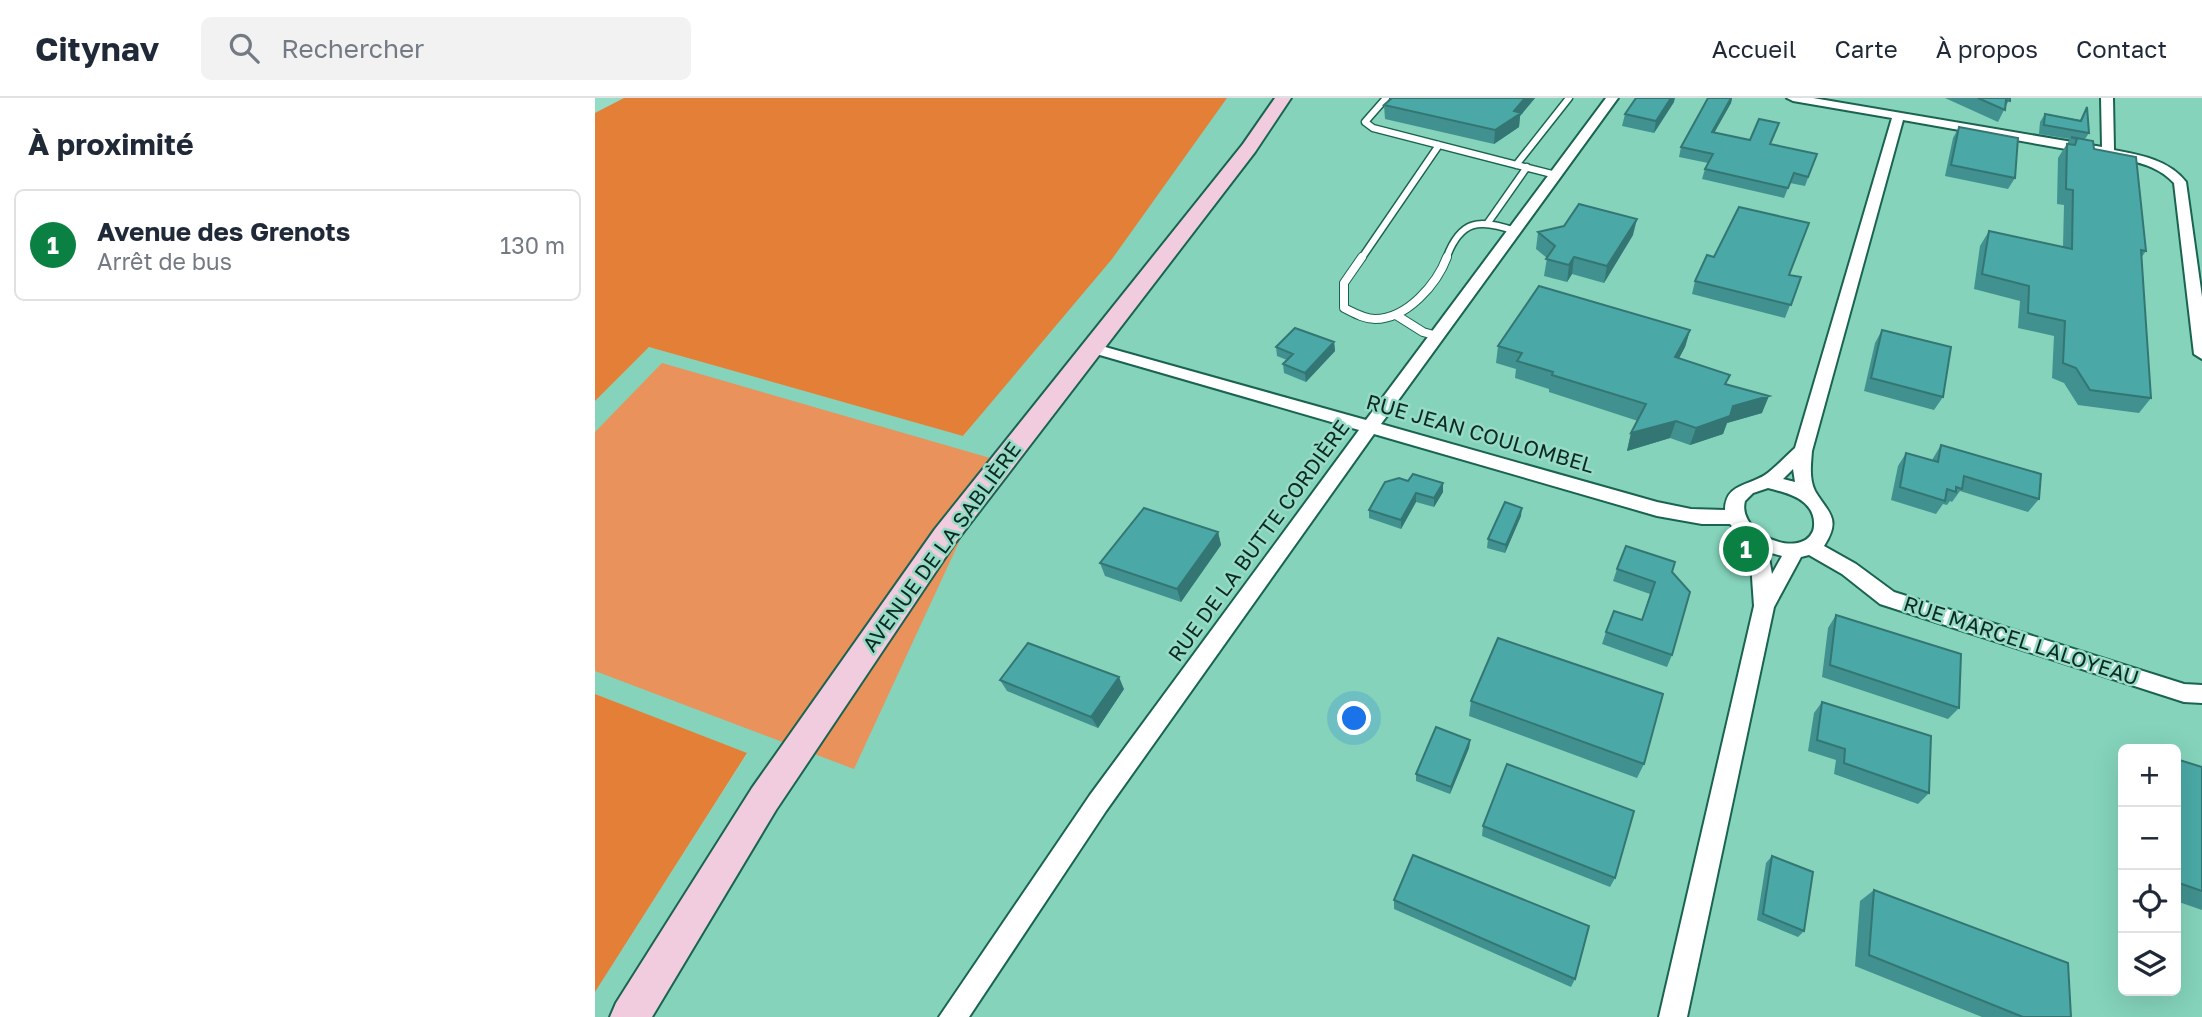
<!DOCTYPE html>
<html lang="fr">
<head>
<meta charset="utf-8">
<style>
  :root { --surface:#fff; --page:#f2f2f3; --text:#1f2937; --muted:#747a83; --line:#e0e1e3; --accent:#0b8043 }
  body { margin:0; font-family:"Golos Text",sans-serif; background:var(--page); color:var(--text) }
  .controls { position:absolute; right:21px; bottom:21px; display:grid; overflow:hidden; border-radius:10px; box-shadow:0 7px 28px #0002 }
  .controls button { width:63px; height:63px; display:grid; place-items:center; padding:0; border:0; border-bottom:2px solid var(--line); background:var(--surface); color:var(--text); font:35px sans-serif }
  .you { position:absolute; left:760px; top:621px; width:24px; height:24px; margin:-18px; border:5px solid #fff; border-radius:50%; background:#1a73e8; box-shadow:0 0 0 10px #1a73e833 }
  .badge { display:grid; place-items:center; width:46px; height:46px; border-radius:50%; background:var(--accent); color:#fff; font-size:23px; font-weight:700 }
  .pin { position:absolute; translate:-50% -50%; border:4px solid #fff; box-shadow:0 2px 7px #0006 }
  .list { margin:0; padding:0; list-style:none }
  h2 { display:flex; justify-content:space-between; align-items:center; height:91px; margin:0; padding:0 28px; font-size:30px }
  h2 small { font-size:23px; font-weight:400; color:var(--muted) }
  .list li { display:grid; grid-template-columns:46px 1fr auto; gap:21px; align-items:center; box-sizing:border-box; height:112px; margin:0 14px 14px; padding:0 14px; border:2px solid var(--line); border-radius:10px }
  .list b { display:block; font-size:26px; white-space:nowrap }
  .list p { margin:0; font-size:23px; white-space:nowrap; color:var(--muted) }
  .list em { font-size:23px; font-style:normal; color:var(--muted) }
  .icon { flex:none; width:38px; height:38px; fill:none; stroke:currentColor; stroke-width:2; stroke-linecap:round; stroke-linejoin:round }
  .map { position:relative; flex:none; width:1607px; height:919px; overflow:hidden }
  header { display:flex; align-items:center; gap:42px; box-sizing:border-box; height:98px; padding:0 35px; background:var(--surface); border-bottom:2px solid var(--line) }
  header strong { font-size:33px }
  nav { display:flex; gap:38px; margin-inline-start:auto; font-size:24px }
  .search { width:490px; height:63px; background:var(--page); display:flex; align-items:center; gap:18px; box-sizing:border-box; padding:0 24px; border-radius:10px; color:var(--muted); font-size:26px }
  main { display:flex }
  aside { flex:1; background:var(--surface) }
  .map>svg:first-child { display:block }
  .built { fill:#84d3ba; fill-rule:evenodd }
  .green { fill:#e9925b }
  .forest { fill:#e47f38 }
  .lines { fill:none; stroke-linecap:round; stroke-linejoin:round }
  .lane-far1-casing { stroke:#1a6351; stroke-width:9 }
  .lane-casing { stroke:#1a6351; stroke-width:10 }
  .street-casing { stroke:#1a6351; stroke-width:4 }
  .secondary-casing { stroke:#1a6351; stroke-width:4 }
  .lane-far1 { stroke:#fff; stroke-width:6 }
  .lane { stroke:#fff; stroke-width:8 }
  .street { fill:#fff; fill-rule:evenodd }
  .secondary { fill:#f1ccde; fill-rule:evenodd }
  .wall { fill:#40918f }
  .shaded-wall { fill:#347674 }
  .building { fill:#4aa9a6; stroke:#347674; stroke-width:2 }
  .labels { text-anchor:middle; stroke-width:5; stroke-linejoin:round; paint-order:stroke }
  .street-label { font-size:21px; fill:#0d2a22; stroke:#96dbc5 }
</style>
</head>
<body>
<header>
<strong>Citynav</strong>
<div class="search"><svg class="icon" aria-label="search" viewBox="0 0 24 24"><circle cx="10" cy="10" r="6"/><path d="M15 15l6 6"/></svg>Rechercher</div>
<nav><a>Accueil</a><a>Carte</a><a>À propos</a><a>Contact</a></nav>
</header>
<main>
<aside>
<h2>À proximité<small></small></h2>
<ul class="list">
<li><span class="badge">1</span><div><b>Avenue des Grenots</b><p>Arrêt de bus</p></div><em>130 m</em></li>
</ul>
</aside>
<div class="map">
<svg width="1607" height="919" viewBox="0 0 1607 919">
  <rect width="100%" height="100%" fill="#96dbc5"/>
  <!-- built -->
  <path class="built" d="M632,0H1607V919H0V894L152,656L0,596V303L54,249L369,338ZM1528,651H1581V893H1528Z"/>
  <!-- green -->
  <path class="green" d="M67,265L402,362L259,671L0,573V334Z"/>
  <!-- forest -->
  <path class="forest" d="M29,0H632L517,161L368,338L54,249L0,303V15Z
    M0,596L152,655L0,894Z"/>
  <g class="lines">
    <!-- lane-far1 casing -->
    <g class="lane-far1-casing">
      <path id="lane-far1" d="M791,0L770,24L778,30L961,77
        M921,67L974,0
        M892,126L932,69
        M766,161L844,47
        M851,161C865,122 884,120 920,133"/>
    </g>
    <!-- lane casing -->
    <g class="lane-casing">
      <path id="lane" d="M767,159L749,185V210C759,215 769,221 780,221C812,221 842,186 852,159
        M801,217L828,234L842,238"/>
    </g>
    <!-- street casing -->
    <g class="street-casing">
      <path id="street" d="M1011,0H1023L786,326L1062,404L1096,411L1130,412C1130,386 1153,388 1170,377C1180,370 1190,359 1200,350L1297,20L1198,3L1192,0H1218L1507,49L1506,0H1518L1519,52C1546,57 1574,62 1591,84L1607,199V261L1599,256L1579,85C1566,71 1550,66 1533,62L1308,22L1217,353C1216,366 1214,381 1220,393C1233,415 1247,420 1229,448L1261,466L1299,494L1589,586L1607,587V605L1589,604L1285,506L1247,476L1214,457L1206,459L1179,509L1092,919H1064L1159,508L1156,465L1151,444L1135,426H1107L1062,418L779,336L511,713L374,919H344L495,697L764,332L491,253L489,250L491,247H503L771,322ZM1198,371L1200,384L1188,381ZM1173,390C1193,395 1221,402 1219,428C1219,435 1213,442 1206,444C1183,452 1143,429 1150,403L1158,395ZM1173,454L1187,458L1177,476Z"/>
    </g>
    <!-- secondary casing -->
    <g class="secondary-casing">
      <path id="secondary" d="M680,0H696L660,54L360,445L181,712L57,919H15L21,905L157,690L340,431L648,46Z"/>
    </g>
    <!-- lane-far1 -->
    <use href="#lane-far1" class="lane-far1"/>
    <!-- lane -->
    <use href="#lane" class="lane"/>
    <!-- street -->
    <use href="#street" class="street"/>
    <!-- secondary -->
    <use href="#secondary" class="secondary"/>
  </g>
  <!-- wall -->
  <path class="wall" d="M797,0H940L925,18L924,29L899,46L790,21L789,7Z
    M1113,0H1137L1136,5L1119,35L1222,56L1210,88L1195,85L1189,100L1107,81L1110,71L1113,65L1084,59L1086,49Z
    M1350,0H1415L1403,24Z
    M1079,4L1059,35L1027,28L1030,16Z
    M1492,9L1494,35L1490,41L1499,51L1551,153L1546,160L1556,300L1544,315L1483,307L1469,285L1457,280L1459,238L1423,230L1425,203L1379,191L1385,148L1394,133L1468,149L1469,107L1462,106L1463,60L1475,41L1444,36L1445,24L1450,16L1485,22Z
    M1364,29L1420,80L1413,91L1350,78L1358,40Z
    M943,134L1038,137L1009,185L977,176L972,184L949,178L952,160L941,151Z
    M1194,177L1206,179L1190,220L1097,196L1100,183Z
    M1095,232L1090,249L1084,260L1135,277L1131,286L1167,315L1132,325L1128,336L1095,347L1075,340L1032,353L1036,335L1043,323L954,294V291L920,280L921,271L901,265L903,248Z
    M1287,232L1348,299L1339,312L1269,293L1280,245Z
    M739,244L740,253L711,284L689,275L688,266L692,262L682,258L681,249Z
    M1346,347L1444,401L1433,414L1365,393L1357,404L1355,403L1352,407L1348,406L1341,416L1296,402L1303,368L1311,355L1337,362Z
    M813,383L848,385V394L839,409L821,404L806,431L774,420V412Z
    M926,418L910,455L892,450L893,441Z
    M623,434L626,447L586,504L510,478L505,465Z
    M1022,471L1077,474V557L1072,569L1007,546L1011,534L1047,522L1055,496L1018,483Z
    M1241,517L1364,610L1353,621L1227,579L1233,530Z
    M405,582L529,591L503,630L412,593Z
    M876,603L1049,666L1042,680L874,618Z
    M1227,604L1334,695L1323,706L1239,676L1241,662L1213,653L1219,615Z
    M875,642L874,650L855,696L821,683V676Z
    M1581,661L1607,669V812L1581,803Z
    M888,728L1020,780L1015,789L887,738Z
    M1177,758L1209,833L1203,839L1162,822L1171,765Z
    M1279,792L1476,919H1387L1260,868L1265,803Z
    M799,802L980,881L976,889L799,811Z"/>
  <!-- shaded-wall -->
  <path class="shaded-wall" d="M930,0H940L925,18L924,29L899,46L900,32Z
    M1076,0H1080L1079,4L1059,35L1061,23Z
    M1136,0H1137L1136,5L1114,44L1117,34Z
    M1042,121L1038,137L1009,185L1012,168Z
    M979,159L977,176L972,184L974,167Z
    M1095,232L1090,249L1075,277L1080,259Z
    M739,244L740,253L711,284L710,275Z
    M1174,298L1167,315L1132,325L1128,336L1095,347L1101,330L1138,308Z
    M1081,323L1075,340L1032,353L1036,335Z
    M848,385V394L839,409V400Z
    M821,395V404L806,431V422Z
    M927,410L926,418L910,455L911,447Z
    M623,434L626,447L586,504L582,491Z
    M524,579L529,591L503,630L496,619Z
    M875,642L874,650L855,696L856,689Z"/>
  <!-- building -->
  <path class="building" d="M797,0H930L919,13L926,15L900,32L789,7Z
    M1041,0H1076L1061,23L1030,16Z
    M1113,0H1136L1117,34L1155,42L1164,21L1184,25L1175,46L1222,56L1213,79L1199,75L1193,90L1110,71L1118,56L1086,49Z
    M1383,0H1415V3L1411,2L1410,12Z
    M1492,9L1494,35L1449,27L1450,16L1486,23Z
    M1364,29L1423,40L1420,80L1356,67Z
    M1476,39L1498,43L1499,51L1541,59L1551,153L1546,152L1556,300L1495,292L1481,270L1468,265L1470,223L1433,215L1434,188L1387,176L1394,133L1477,151L1478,92L1471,91L1472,46L1480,47L1482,41Z
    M984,106L1042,121L1012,168L979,159L974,167L951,161L960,148L943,134L969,128Z
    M1144,109L1214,125L1194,177L1206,179L1196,207L1100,183L1112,157L1119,159Z
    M944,188L1095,232L1080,259L1135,277L1130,286L1174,298L1138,308L1135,318L1101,330L1081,323L1036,335L1051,306L957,277L958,274L922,263L927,255L903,248Z
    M700,230L739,244L710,275L688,266L698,256L681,249Z
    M1287,232L1356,249L1348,299L1276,280Z
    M1346,347L1446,376L1444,401L1369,378L1367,391L1361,389V394L1352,391L1350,403L1305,389L1311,355L1343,364Z
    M818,376L848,385L839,400L821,395L806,422L774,412L790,384L804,380L813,383Z
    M910,404L927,410L911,447L893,441Z
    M549,410L623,434L582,491L505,465Z
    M1031,448L1080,464L1077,474L1095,494L1077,557L1011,534L1019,513L1047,522L1060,484L1022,471Z
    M1241,517L1366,556L1364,610L1235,567Z
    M903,540L1068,596L1049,666L876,603Z
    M433,545L524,579L496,619L405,582Z
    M1227,604L1336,638L1334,695L1249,665L1250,651L1222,642Z
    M841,629L875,642L856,689L821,676Z
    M1581,661L1607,669V793L1581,784Z
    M912,666L1039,713L1020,780L888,728Z
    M818,757L994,828L980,881L799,802Z
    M1177,758L1218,774L1209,833L1168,816Z
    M1279,792L1473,865L1476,919H1428L1274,857Z"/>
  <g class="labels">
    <!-- street labels -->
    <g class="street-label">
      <text transform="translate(885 336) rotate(16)" y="7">RUE JEAN COULOMBEL</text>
      <text transform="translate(664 443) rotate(-54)" y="7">RUE DE LA BUTTE CORDIÈRE</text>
      <text transform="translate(347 449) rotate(-54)" y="7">AVENUE DE LA SABLIÈRE</text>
      <text transform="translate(1426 543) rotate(18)" y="7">RUE MARCEL LALOYEAU</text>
    </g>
  </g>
</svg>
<div class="controls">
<button>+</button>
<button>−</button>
<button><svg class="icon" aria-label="locate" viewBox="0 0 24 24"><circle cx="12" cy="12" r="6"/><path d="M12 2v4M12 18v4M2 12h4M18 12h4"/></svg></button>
<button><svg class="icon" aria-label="layers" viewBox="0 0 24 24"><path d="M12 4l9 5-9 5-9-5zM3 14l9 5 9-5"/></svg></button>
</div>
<div class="you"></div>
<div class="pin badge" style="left:1151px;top:451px">1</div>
</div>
</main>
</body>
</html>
